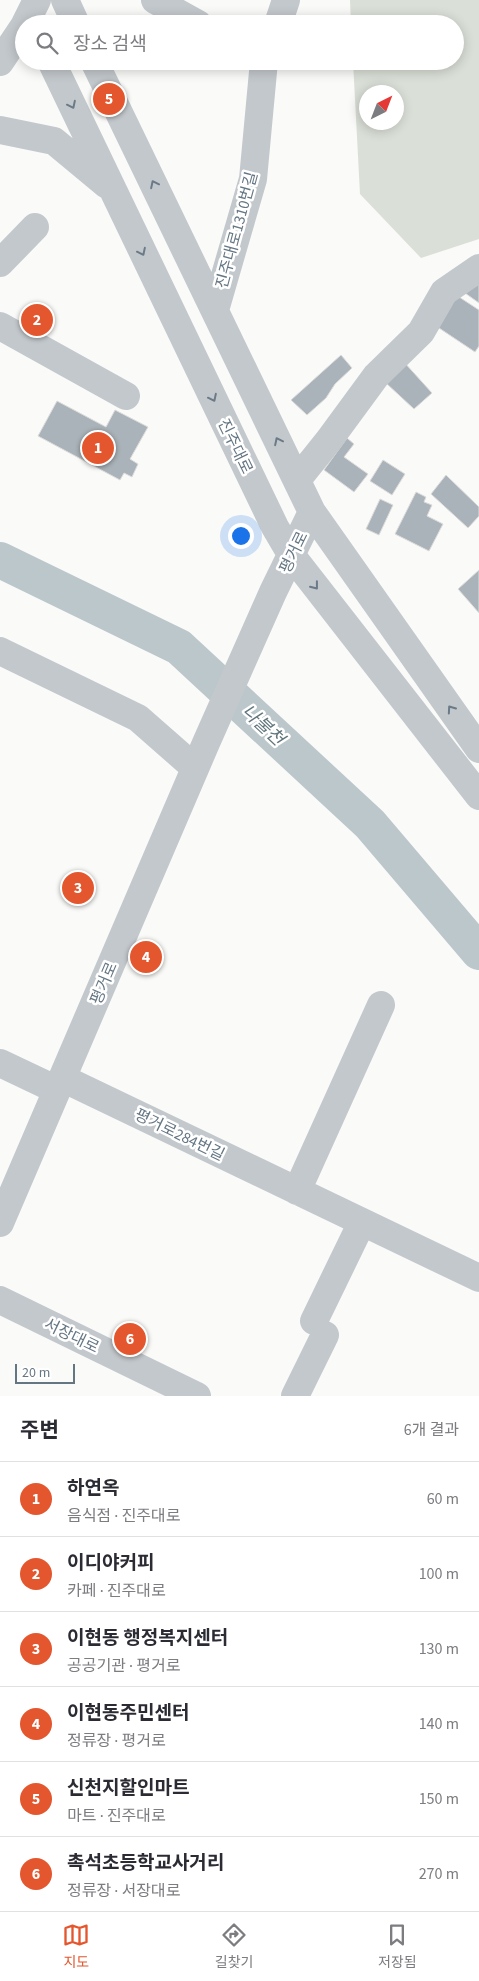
<!DOCTYPE html>
<html lang="ko">
<head>
<meta charset="utf-8">
<style>
  :root { --surface:#fff; --page:#f2f2f3; --text:#2b2b33; --muted:#7c7c81; --line:#e1e1e2; --accent:#e4572e }
  body { margin:0; font-family:"Source Sans 3","Noto Sans KR",sans-serif; background:var(--page); color:var(--text) }
  .compass { position:absolute; left:359px; top:85px; width:45px; height:45px; border-radius:50%; background:var(--surface); box-shadow:0 2px 12px #0003; rotate:42deg }
  .scale { position:absolute; left:15px; bottom:12px; width:60px; box-sizing:border-box; padding-left:5px; border:2px solid #657683; border-top:0; font-size:14px; line-height:18px; white-space:nowrap; color:#657683; -webkit-text-stroke:4px #fff; paint-order:stroke }
  .you { position:absolute; left:240px; top:535px; width:18px; height:18px; margin:-12px; border:4px solid #fff; border-radius:50%; background:#1a73e8; box-shadow:0 0 0 8px #1a73e833 }
  .badge { display:grid; place-items:center; width:32px; height:32px; border-radius:50%; background:var(--accent); color:#fff; font-size:16px; font-weight:700 }
  .pin { position:absolute; translate:-50% -50%; border:2px solid #fff; box-shadow:0 1px 5px #0006 }
  .list { margin:0; padding:0; list-style:none }
  h2 { display:flex; justify-content:space-between; align-items:center; height:65px; margin:0; padding:0 20px; font-size:21px }
  h2 small { font-size:16px; font-weight:400; color:var(--muted) }
  .list li { display:grid; grid-template-columns:32px 1fr auto; gap:15px; align-items:center; box-sizing:border-box; height:75px; padding:0 20px; border-top:1px solid var(--line) }
  .list b { display:block; font-size:19px; white-space:nowrap }
  .list p { margin:0; font-size:16px; white-space:nowrap; color:var(--muted) }
  .list em { font-size:16px; font-style:normal; color:var(--muted) }
  .icon { flex:none; width:28px; height:28px; fill:none; stroke:currentColor; stroke-width:2; stroke-linecap:round; stroke-linejoin:round }
  .map { position:relative; flex:none; width:479px; height:1396px; overflow:hidden }
  .search { position:absolute; background:var(--surface); box-shadow:0 2px 12px #0003; left:15px; right:15px; top:15px; height:55px; display:flex; align-items:center; gap:12px; box-sizing:border-box; padding:0 18px; border-radius:28px; color:var(--muted); font-size:19px }
  .sheet { height:515px; background:var(--surface) }
  nav { display:flex; justify-content:space-around; align-items:center; box-sizing:border-box; height:70px; border-top:1px solid var(--line); background:var(--surface); font-size:14px; color:var(--muted) }
  nav a { display:grid; justify-items:center; gap:2px }
  nav .on { color:var(--accent) }
  .map>svg:first-child { display:block }
  .green { fill:#dadfd7; fill-rule:evenodd }
  .lines { fill:none; stroke-linecap:round; stroke-linejoin:round }
  .river { stroke:#bbc7cb; stroke-width:36 }
  .building { fill:#aab3b9; stroke:#dcdcda }
  .minor { stroke:#c3c8cc; stroke-width:28 }
  .oneway { stroke:#6a7a87 }
  .labels { text-anchor:middle; stroke-width:5; stroke-linejoin:round; paint-order:stroke }
  .street-label { font-size:16px; fill:#657683; stroke:#fff }
  .water-label { font-size:18px; font-style:italic; fill:#60757c; stroke:#fff }
</style>
</head>
<body>
<div class="map">
<svg width="479" height="1396" viewBox="0 0 479 1396">
  <rect width="100%" height="100%" fill="#fafaf8"/>
  <!-- green -->
  <path class="green" d="M350,0H479V239L421,258L360,194L353,61H455V24H351ZM366,92H396V122H366Z"/>
  <g class="lines">
    <!-- river -->
    <path class="river" d="M0,560L179,647L370,824L479,952"/>
  </g>
  <!-- building -->
  <path class="building" d="M479,277V303L465,293Z
    M453,293L479,310V346L475,352L433,324Z
    M341,355L352,368L335,384L326,398L307,415L291,400Z
    M403,361L432,393L414,409L386,383Z
    M57,401L106,427L115,410L148,427L130,459L138,464L132,477L124,473L120,480L38,436Z
    M347,438L354,444L344,457L368,474L354,492L324,470Z
    M383,460L405,474L392,495L370,481Z
    M446,475L479,507V516L468,528L431,494Z
    M416,492L426,497L424,502L432,505L427,516L443,524L429,551L395,534Z
    M380,499L393,505L379,535L366,529Z
    M479,570V613L458,589Z"/>
  <g class="lines">
    <!-- minor -->
    <path class="minor" d="M65,0L76,24
      M155,0L198,24
      M25,24L37,0
      M278,24L286,0
      M51,61L275,527L292,556L479,796
      M94,61L312,512L479,749
      M0,62L24,26
      M0,130L54,141L107,185
      M0,263L35,227
      M215,310L253,179L264,61
      M0,326L126,396
      M297,480L329,440L376,376L421,332L444,292L479,268
      M0,651L138,718L195,768
      M0,1063L57,1090
      M62,1078L479,1278
      M297,1191L381,1005
      M0,1223L206,743L273,592L312,512
      M0,1300L197,1396
      M314,1321L362,1222
      M295,1396L325,1335"/>
  </g>
  <!-- one-way arrows -->
  <defs><path id="oneway-chevron" d="M-2-3.5L2.5 0L-2 3.5" fill="none" stroke-width="1.6" stroke-linecap="round" stroke-linejoin="round" transform="scale(1.25)"/></defs>
  <g class="oneway">
    <use href="#oneway-chevron" transform="translate(72 105) rotate(64)"/>
    <use href="#oneway-chevron" transform="translate(154 184) rotate(-116)"/>
    <use href="#oneway-chevron" transform="translate(142 252) rotate(64)"/>
    <use href="#oneway-chevron" transform="translate(213 398) rotate(64)"/>
    <use href="#oneway-chevron" transform="translate(278 441) rotate(-116)"/>
    <use href="#oneway-chevron" transform="translate(315 586) rotate(52)"/>
    <use href="#oneway-chevron" transform="translate(451 709) rotate(-125)"/>
  </g>
  <g class="labels">
    <!-- street labels -->
    <g class="street-label">
      <text transform="translate(236 230) rotate(-75)" y="6">진주대로1310번길</text>
      <text transform="translate(236 446) rotate(64)" y="6">진주대로</text>
      <text transform="translate(293 552) rotate(-64)" y="6">평거로</text>
      <text transform="translate(103 983) rotate(-67)" y="6">평거로</text>
      <text transform="translate(180 1134) rotate(26)" y="6">평거로284번길</text>
      <text transform="translate(72 1335) rotate(26)" y="6">서장대로</text>
    </g>
    <!-- water labels -->
    <g class="water-label">
      <text transform="translate(263 725) rotate(43)" y="6">나불천</text>
    </g>
  </g>
</svg>
<svg class="compass" viewBox="-18 -18 36 36"><path d="M0-13l5 13h-10z" fill="#e53935"/><path d="M0 13l5-13h-10z" fill="#7c7c81"/></svg>
<div class="scale">20 m</div>
<div class="you"></div>
<div class="pin badge" style="left:98px;top:448px">1</div>
<div class="pin badge" style="left:37px;top:320px">2</div>
<div class="pin badge" style="left:78px;top:888px">3</div>
<div class="pin badge" style="left:146px;top:957px">4</div>
<div class="pin badge" style="left:109px;top:99px">5</div>
<div class="pin badge" style="left:130px;top:1339px">6</div>
<div class="search"><svg class="icon" aria-label="search" viewBox="0 0 24 24"><circle cx="10" cy="10" r="6"/><path d="M15 15l6 6"/></svg>장소 검색</div>
</div>
<section class="sheet">
<h2>주변<small>6개 결과</small></h2>
<ul class="list">
<li><span class="badge">1</span><div><b>하연옥</b><p>음식점 · 진주대로</p></div><em>60 m</em></li>
<li><span class="badge">2</span><div><b>이디야커피</b><p>카페 · 진주대로</p></div><em>100 m</em></li>
<li><span class="badge">3</span><div><b>이현동 행정복지센터</b><p>공공기관 · 평거로</p></div><em>130 m</em></li>
<li><span class="badge">4</span><div><b>이현동주민센터</b><p>정류장 · 평거로</p></div><em>140 m</em></li>
<li><span class="badge">5</span><div><b>신천지할인마트</b><p>마트 · 진주대로</p></div><em>150 m</em></li>
<li><span class="badge">6</span><div><b>촉석초등학교사거리</b><p>정류장 · 서장대로</p></div><em>270 m</em></li>
</ul>
</section>
<nav>
<a class="on"><svg class="icon" aria-label="map" viewBox="0 0 24 24"><path d="M3 6l6-2 6 2 6-2v14l-6 2-6-2-6 2zM9 4v14M15 6v14"/></svg>지도</a>
<a><svg class="icon" aria-label="directions" viewBox="0 0 24 24"><path d="M12 3l9 9-9 9-9-9zM9 14v-3h6M13 9l2 2-2 2"/></svg>길찾기</a>
<a><svg class="icon" aria-label="saved" viewBox="0 0 24 24"><path d="M7 4h10v16l-5-4-5 4z"/></svg>저장됨</a>
</nav>
</body>
</html>
